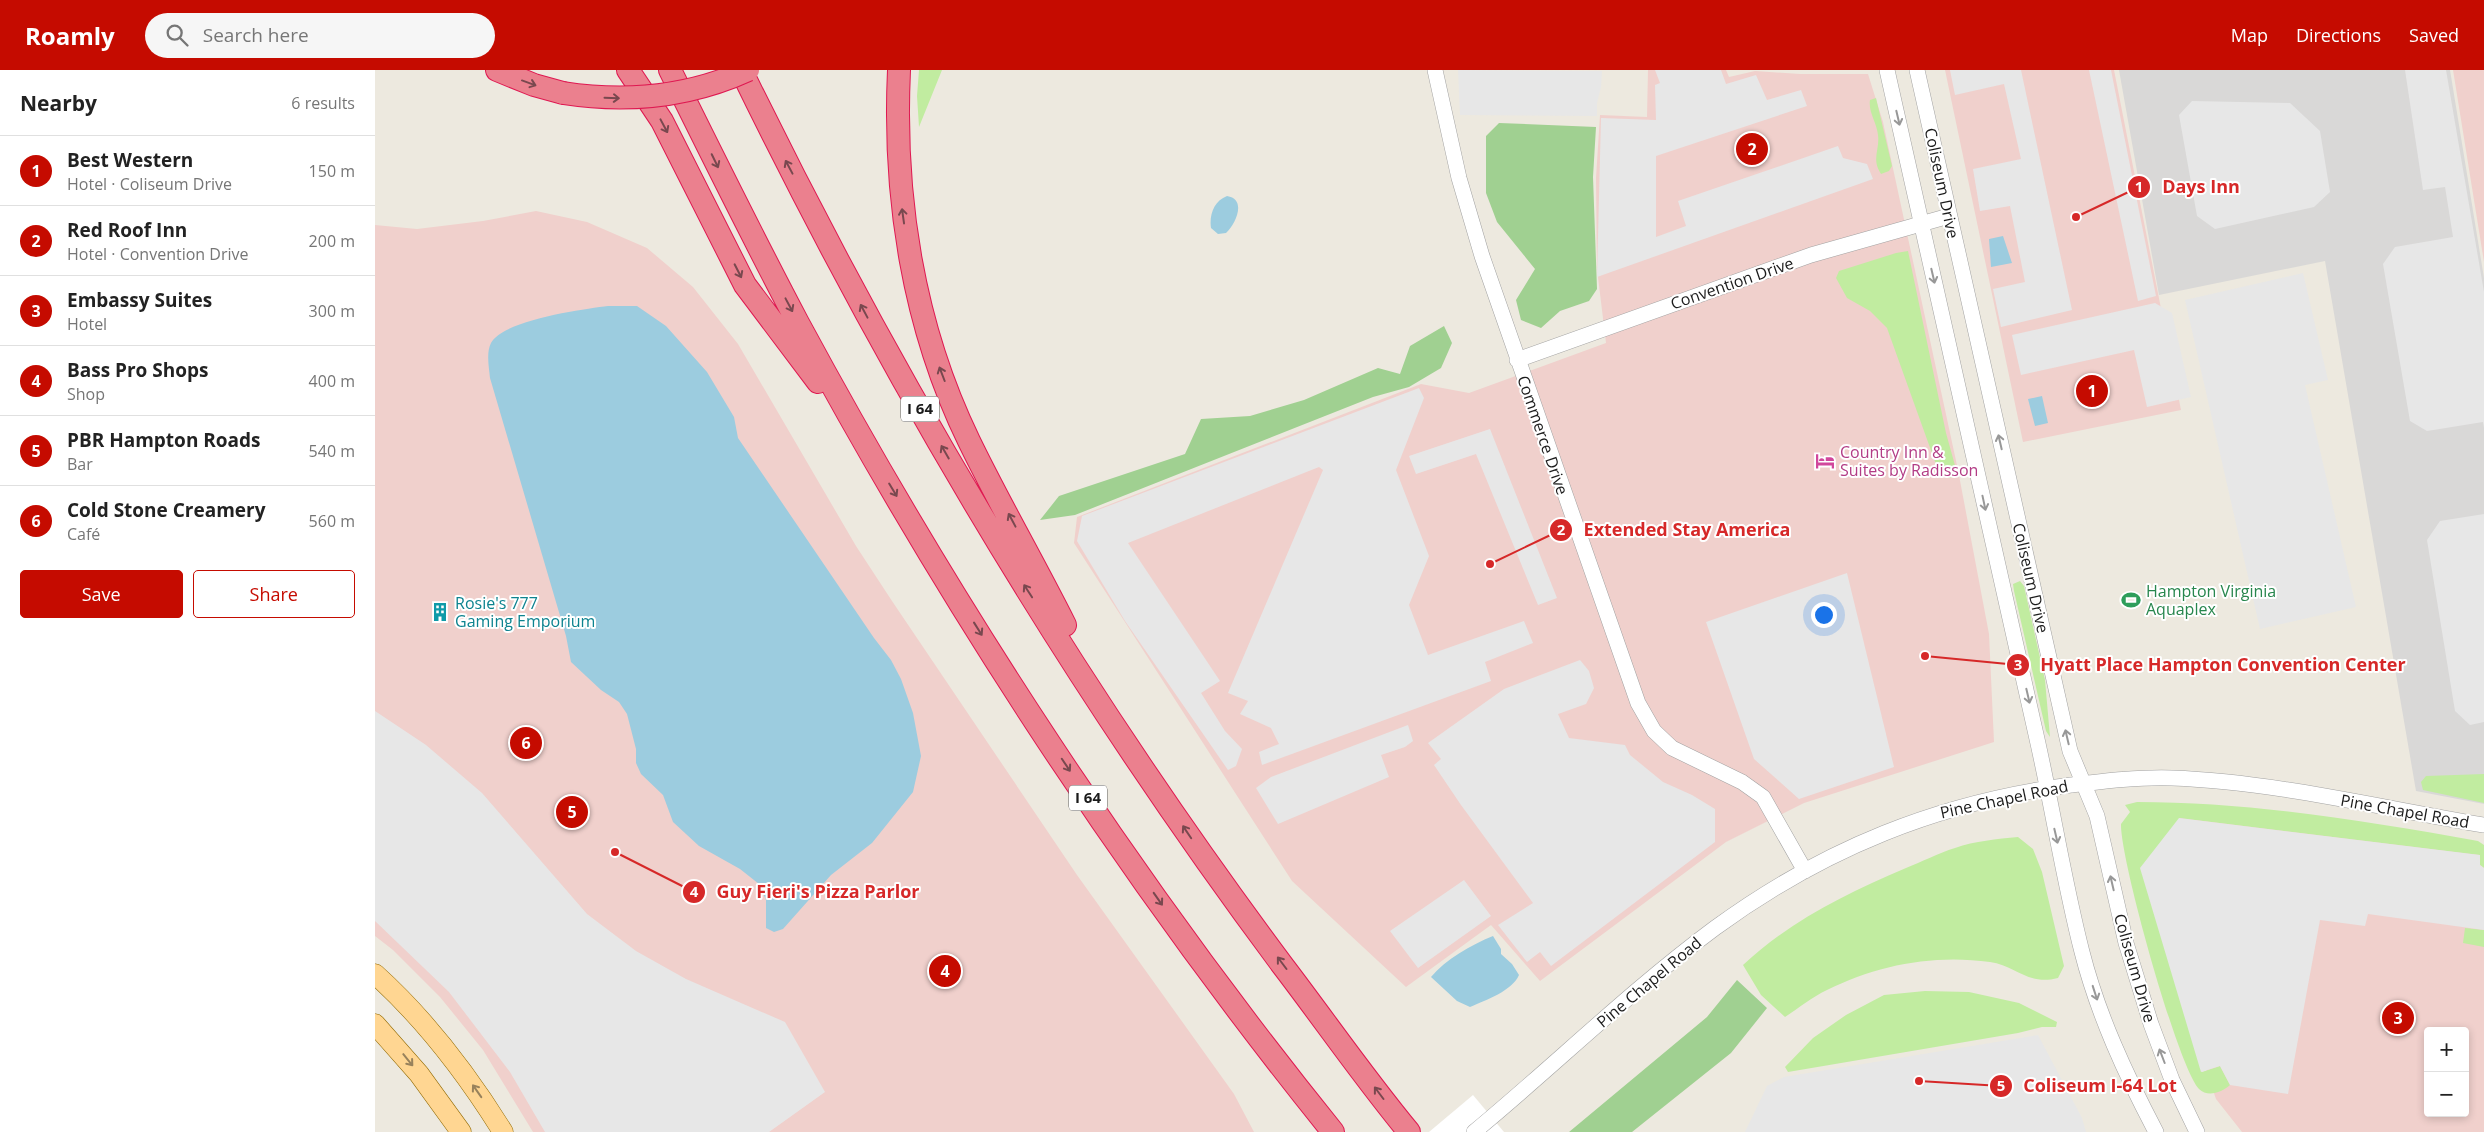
<!DOCTYPE html>
<html lang="en">
<head>
<meta charset="utf-8">
<style>
  :root { --surface:#fff; --page:#f6f6f6; --text:#222; --muted:#767676; --line:#e0e0e0; --accent:#c50b00 }
  body { margin:0; font-family:"Open Sans",sans-serif; background:var(--page); color:var(--text) }
  .controls { position:absolute; right:15px; bottom:15px; display:grid; overflow:hidden; border-radius:5px; box-shadow:0 2px 8px #0003 }
  .controls button { width:45px; height:45px; display:grid; place-items:center; padding:0; border:0; border-bottom:1px solid var(--line); background:var(--surface); color:var(--text); font:25px sans-serif }
  .you { position:absolute; left:1448px; top:544px; width:18px; height:18px; margin:-12px; border:4px solid #fff; border-radius:50%; background:#1a73e8; box-shadow:0 0 0 8px #1a73e833 }
  .badge { display:grid; place-items:center; width:32px; height:32px; border-radius:50%; background:var(--accent); color:#fff; font-size:16px; font-weight:700 }
  .pin { position:absolute; translate:-50% -50%; border:2px solid #fff; box-shadow:0 1px 5px #0006 }
  .list { margin:0; padding:0; list-style:none }
  h2 { display:flex; justify-content:space-between; align-items:center; height:65px; margin:0; padding:0 20px; font-size:21px }
  h2 small { font-size:16px; font-weight:400; color:var(--muted) }
  .list li { display:grid; grid-template-columns:32px 1fr auto; gap:15px; align-items:center; box-sizing:border-box; height:70px; padding:0 20px; border-top:1px solid var(--line) }
  .list b { display:block; font-size:19px; white-space:nowrap }
  .list p { margin:0; font-size:16px; white-space:nowrap; color:var(--muted) }
  .list em { font-size:16px; font-style:normal; color:var(--muted) }
  .actions { display:flex; gap:10px; padding:15px 20px }
  .actions a { flex:1; padding:11px 0; border:1px solid var(--accent); border-radius:5px; text-align:center; font-size:18px; color:var(--accent) }
  .actions .main { background:var(--accent); color:#fff }
  .icon { flex:none; width:28px; height:28px; fill:none; stroke:currentColor; stroke-width:2; stroke-linecap:round; stroke-linejoin:round }
  .map { position:relative; flex:none; width:2109px; height:1062px; overflow:hidden }
  header { display:flex; align-items:center; gap:30px; box-sizing:border-box; height:70px; padding:0 25px; background:var(--accent); color:#fff }
  header strong { font-size:24px }
  nav { display:flex; gap:28px; margin-inline-start:auto; font-size:18px }
  .search { width:350px; height:45px; background:var(--page); display:flex; align-items:center; gap:12px; box-sizing:border-box; padding:0 18px; border-radius:28px; color:var(--muted); font-size:19px }
  main { display:flex }
  aside { flex:1; background:var(--surface) }
  .map>svg:first-child { display:block }
  .residential { fill:#d9d8d7 }
  .commercial { fill:#f0d0cc; fill-rule:evenodd }
  .grass { fill:#c1eca0 }
  .forest { fill:#a0d091 }
  .parking { fill:#e7e7e7 }
  .water { fill:#9cccdf }
  .pier { fill:#fff }
  .lines { fill:none; stroke-linecap:round; stroke-linejoin:round }
  .minor-casing { stroke:#a2a2a2; stroke-width:16 }
  .major-casing { stroke:#916900; stroke-width:21 }
  .highway-casing { stroke:#df1851; stroke-width:24 }
  .minor { stroke:#fff; stroke-width:15 }
  .major { stroke:#ffd692; stroke-width:20 }
  .highway { stroke:#eb808e; stroke-width:22 }
  .highway-bridge-casing { stroke:#df1851; stroke-width:24; stroke-linecap:butt }
  .highway-bridge { stroke:#eb808e; stroke-width:22 }
  .oneway { stroke:#79484f }
  .oneway2 { stroke:#989898 }
  .oneway3 { stroke:#98825c }
  .labels { text-anchor:middle; stroke-width:4; stroke-linejoin:round; paint-order:stroke }
  .shield { fill:#fff; stroke:#5f5f5f; stroke-width:1 }
  .shield-label { font-size:15px; font-weight:bold; fill:#1b1b1b }
  .street-label { font-size:16px; fill:#1b1b1b; stroke:#fff }
  .hotel-label { font-size:16px; fill:#b23c85; stroke:#fff; text-anchor:start }
  .leisure-label { font-size:16px; fill:#27864d; stroke:#fff; text-anchor:start }
  .culture-label { font-size:16px; fill:#0d838f; stroke:#fff; text-anchor:start }
  .leader { fill:none; stroke:#d62828; stroke-width:2 }
  .callout-dot { fill:#d62828; stroke:#fff; stroke-width:2 }
  .mark-label { font-size:15px; text-anchor:middle; font-weight:bold; fill:#fff }
  .callout-label { font-size:18px; text-anchor:middle; font-weight:bold; fill:#d62828; stroke:#fff; stroke-width:4; stroke-linejoin:round; paint-order:stroke }
</style>
</head>
<body>
<header>
<strong>Roamly</strong>
<div class="search"><svg class="icon" aria-label="search" viewBox="0 0 24 24"><circle cx="10" cy="10" r="6"/><path d="M15 15l6 6"/></svg>Search here</div>
<nav><a>Map</a><a>Directions</a><a>Saved</a></nav>
</header>
<main>
<aside>
<h2>Nearby<small>6 results</small></h2>
<ul class="list">
<li><span class="badge">1</span><div><b>Best Western</b><p>Hotel · Coliseum Drive</p></div><em>150 m</em></li>
<li><span class="badge">2</span><div><b>Red Roof Inn</b><p>Hotel · Convention Drive</p></div><em>200 m</em></li>
<li><span class="badge">3</span><div><b>Embassy Suites</b><p>Hotel</p></div><em>300 m</em></li>
<li><span class="badge">4</span><div><b>Bass Pro Shops</b><p>Shop</p></div><em>400 m</em></li>
<li><span class="badge">5</span><div><b>PBR Hampton Roads</b><p>Bar</p></div><em>540 m</em></li>
<li><span class="badge">6</span><div><b>Cold Stone Creamery</b><p>Café</p></div><em>560 m</em></li>
</ul>
<div class="actions"><a class="main">Save</a><a>Share</a></div>
</aside>
<div class="map">
<svg width="2109" height="1062" viewBox="0 0 2109 1062">
  <rect width="100%" height="100%" fill="#ede9df"/>
  <!-- residential -->
  <path class="residential" d="M1744,0H2075L2109,208V734L2041,721L1950,191L1784,225Z"/>
  <!-- commercial -->
  <path class="commercial" d="M1273,0H1351L1354,7L1380,1L1425,4H1493L1508,52L1583,400L1614,564L1619,672L1429,733L1351,772L1165,911L1116,855L1031,917L917,811L699,473L702,447L1046,314L1094,323L1231,273L1222,199L1221,108L1225,45L1272,47Z
    M1570,0H1739L1806,340L1648,372Z
    M2078,0H2109V192Z
    M161,141L212,152L272,178L318,217L363,274L481,476L517,531L702,805L859,1024L879,1062H158L108,980L65,927L18,880L0,866V155L42,159L108,151Z
    M1803,739L2109,784V1062H1867L1841,1029L1760,794ZM2053,961H2090V1043H2053Z"/>
  <!-- grass -->
  <path class="grass" d="M544,0H567L544,57L542,26Z
    M1501,28L1517,96L1514,101L1506,104C1496,89 1505,80 1503,65C1502,53 1493,42 1495,30Z
    M1533,181L1571,363L1581,399L1580,407L1572,408L1563,400L1512,258L1495,241L1472,228L1461,208L1464,201L1521,183Z
    M1645,511L1649,516L1670,610L1675,667L1671,661L1639,521L1638,514Z
    M2109,704V733L2048,720L2046,712L2051,706Z
    M1762,732C1876,732 1991,751 2103,771L2109,775V798L2105,795L2104,785L1804,748L1827,1002L1845,996L1855,1015C1847,1022 1833,1028 1824,1019C1803,997 1745,789 1746,754L1755,742L1750,735Z
    M1643,767L1658,779L1667,802L1689,896L1683,908C1653,916 1642,896 1615,892C1559,884 1502,895 1452,920C1437,927 1424,938 1410,947L1386,925L1368,895C1415,851 1472,823 1531,798C1547,792 1563,783 1580,778C1600,771 1622,769 1643,767Z
    M2090,858L2109,860V877L2088,873Z
    M1550,921L1594,922L1644,933L1682,952L1681,957H1667L1643,963L1413,1002L1410,997L1438,968L1471,945L1509,925Z"/>
  <!-- forest -->
  <path class="forest" d="M1124,53L1221,57L1218,107L1222,219L1214,231L1185,241L1166,258L1146,250L1141,230L1160,199L1122,152L1111,123V66Z
    M1069,256L1077,273L1066,298L1034,317L998,327L700,445L665,450L684,426L810,384L826,349L875,346L929,330L1003,298L1025,304L1035,276Z
    M1362,910L1392,938L1356,983L1257,1062H1194L1332,947Z"/>
  <!-- parking -->
  <path class="parking" d="M1083,0L1227,1L1226,17L1222,33V46L1085,45Z
    M1280,0H1346L1351,14L1381,5L1392,30L1426,20L1432,36L1281,86V167L1311,156L1303,131L1463,76L1468,88L1492,94L1498,109L1222,207L1226,48L1281,50L1280,15L1285,13Z
    M1575,0H1646L1697,240L1626,257L1618,219L1650,212L1635,136L1605,141L1598,99L1646,89L1629,14L1580,25Z
    M1714,0H1736L1781,226L1763,231Z
    M2030,0H2071L2109,222V358L2108,352L2052,361L2035,351L2008,194L2020,177L2078,167L2070,117L2048,120Z
    M1817,31L1915,33L1945,61L1955,122L1939,137L1840,159L1822,146L1804,45Z
    M1928,203L1953,310L1930,315L1981,537L1885,559L1810,230Z
    M1780,233L1797,243L1816,327L1772,337L1759,280L1646,305L1637,265Z
    M1044,318L1049,328L1021,400L1054,486L1034,535L1053,585L1149,551L1158,573L1110,592L1116,611L887,695L884,682L904,674L896,658L865,644L873,631L853,623L948,400L944,397L753,473L845,611L826,623L850,661L867,679L861,696L853,700L750,551L702,471L707,446Z
    M1115,359L1182,528L1163,535L1101,384L1041,404L1034,386Z
    M2109,444V652L2095,655L2080,641L2052,470L2065,451Z
    M1472,503L1519,697L1424,729L1379,689L1331,552Z
    M1205,590L1214,601L1219,618L1211,634L1183,644L1194,668L1250,675L1255,685L1288,712L1317,725L1340,739V772L1176,896L1165,882L1152,892L1123,855L1158,833L1086,735L1059,695L1066,689L1053,673L1129,619Z
    M0,641L51,675L107,723L212,844L261,881L311,909L410,952L450,1022L394,1062H170L135,1002L74,922L0,851Z
    M1033,655L1038,671L1030,677L1006,685L1014,707L903,754L881,718L896,707Z
    M1804,748L2105,785V795L2109,798V860L1993,844L1990,856L1945,850L1913,1024L1855,1015L1845,996L1826,1002L1765,798Z
    M1089,810L1116,846L1043,898L1015,861Z
    M1663,965L1707,1048L1711,1062H1370L1392,1016L1409,1007Z"/>
  <!-- water -->
  <path class="water" d="M852,126C872,129 861,154 851,163L843,164L836,158C834,145 839,131 852,126Z
    M1628,166L1637,193L1616,197L1614,169Z
    M233,236H262L291,256L332,302L359,347L363,368L499,568L516,590L526,609L538,643L546,686L538,722L497,773L456,805L408,859L399,862L391,858V830L384,814L365,799L324,776L298,752L288,725L266,704L261,693V679L252,644L244,632L226,620L196,592L191,566L115,308C114,297 111,283 116,273C128,250 209,239 233,236Z
    M1667,326L1673,353L1660,356L1653,329Z
    M1118,866L1126,879V884L1137,894L1144,905C1137,921 1111,930 1095,937L1082,931L1056,907C1071,889 1096,875 1118,866Z"/>
  <!-- pier -->
  <path class="pier" d="M1098,1025L1129,1062H1054Z"/>
  <g class="lines">
    <!-- minor casing -->
    <g class="minor-casing">
      <path id="minor" d="M1060,0L1084,108L1107,186L1263,633L1279,661L1297,678L1367,712L1388,727L1430,801
        M1512,0L1662,669C1678,740 1689,812 1707,882C1723,945 1751,1005 1781,1062
        M1542,0L1695,681L1722,746L1751,873L1776,954L1797,1010L1822,1062
        M1142,290L1436,185L1574,146
        M1099,1062C1180,995 1255,921 1340,858C1448,779 1564,732 1696,715C1730,711 1763,707 1797,708C1902,712 2006,738 2109,755"/>
    </g>
    <!-- major casing -->
    <g class="major-casing">
      <path id="major" d="M0,904C51,950 92,1004 128,1062
        M0,954L44,1004L86,1062"/>
    </g>
    <!-- highway casing -->
    <g class="highway-casing">
      <path id="highway" d="M122,0L159,15L188,23
        M253,0L287,51L370,215L443,312
        M295,0C337,85 379,170 423,253C575,535 757,813 958,1062
        M366,0C519,314 699,616 908,896C950,951 990,1009 1034,1062
        M524,0C518,127 538,256 594,371C624,433 659,493 690,555"/>
    </g>
    <!-- minor -->
    <use href="#minor" class="minor"/>
    <!-- major -->
    <use href="#major" class="major"/>
    <!-- highway -->
    <use href="#highway" class="highway"/>
    <!-- highway-bridge casing -->
    <g class="highway-bridge-casing">
      <path id="highway-bridge" d="M188,23C252,33 314,27 373,0"/>
    </g>
    <!-- highway-bridge -->
    <use href="#highway-bridge" class="highway-bridge"/>
  </g>
  <!-- one-way arrows -->
  <defs><path id="oneway-shaft" d="M-6 0H5M1.5-3L5.5 0L1.5 3" fill="none" stroke-width="1.6" stroke-linecap="round" stroke-linejoin="round" transform="scale(1.25)"/></defs>
  <g class="oneway">
    <use href="#oneway-shaft" transform="translate(154 13) rotate(20)"/>
    <use href="#oneway-shaft" transform="translate(237 28) rotate(2)"/>
    <use href="#oneway-shaft" transform="translate(289 56) rotate(62)"/>
    <use href="#oneway-shaft" transform="translate(340 91) rotate(64)"/>
    <use href="#oneway-shaft" transform="translate(414 97) rotate(-118)"/>
    <use href="#oneway-shaft" transform="translate(528 146) rotate(-98)"/>
    <use href="#oneway-shaft" transform="translate(363 201) rotate(63)"/>
    <use href="#oneway-shaft" transform="translate(414 235) rotate(62)"/>
    <use href="#oneway-shaft" transform="translate(489 241) rotate(-118)"/>
    <use href="#oneway-shaft" transform="translate(567 304) rotate(-111)"/>
    <use href="#oneway-shaft" transform="translate(570 382) rotate(-120)"/>
    <use href="#oneway-shaft" transform="translate(518 420) rotate(59)"/>
    <use href="#oneway-shaft" transform="translate(637 450) rotate(-118)"/>
    <use href="#oneway-shaft" transform="translate(653 521) rotate(-123)"/>
    <use href="#oneway-shaft" transform="translate(603 559) rotate(58)"/>
    <use href="#oneway-shaft" transform="translate(691 695) rotate(56)"/>
    <use href="#oneway-shaft" transform="translate(812 762) rotate(-124)"/>
    <use href="#oneway-shaft" transform="translate(783 829) rotate(55)"/>
    <use href="#oneway-shaft" transform="translate(907 893) rotate(-127)"/>
    <use href="#oneway-shaft" transform="translate(1004 1023) rotate(-127)"/>
  </g>
  <g class="oneway2">
    <use href="#oneway-shaft" transform="translate(1523 48) rotate(77)"/>
    <use href="#oneway-shaft" transform="translate(1558 206) rotate(77)"/>
    <use href="#oneway-shaft" transform="translate(1625 372) rotate(-103)"/>
    <use href="#oneway-shaft" transform="translate(1609 433) rotate(78)"/>
    <use href="#oneway-shaft" transform="translate(1653 626) rotate(77)"/>
    <use href="#oneway-shaft" transform="translate(1692 667) rotate(-103)"/>
    <use href="#oneway-shaft" transform="translate(1681 766) rotate(77)"/>
    <use href="#oneway-shaft" transform="translate(1737 813) rotate(-103)"/>
    <use href="#oneway-shaft" transform="translate(1720 923) rotate(72)"/>
    <use href="#oneway-shaft" transform="translate(1787 986) rotate(-111)"/>
  </g>
  <g class="oneway3">
    <use href="#oneway-shaft" transform="translate(33 990) rotate(51)"/>
    <use href="#oneway-shaft" transform="translate(102 1021) rotate(-125)"/>
  </g>
  <!-- icons -->
  <defs>
    <g id="hotel-bare" transform="scale(1.5)"><path d="M-6-4.5h1.5V1H6V5H4.5V3h-9V5H-6ZM-4 0a1.8 1.8 0 1 1 3.6 0ZM.5 0V-2.5h3Q6-2.5 6 0Z" fill="#d1479c" stroke="#fff" stroke-width="2.5" paint-order="stroke"/></g>
    <g id="stadium-bare" transform="scale(1.5)"><path d="M0-5a6.5 5 0 1 0 0 10a6.5 5 0 1 0 0-10ZM-3.5-1.8h7v3.6h-7Z" fill="#2e9e5b" stroke="#fff" stroke-width="2.5" paint-order="stroke"/></g>
    <g id="building-bare" transform="scale(1.5)"><path d="M-4-6H4V6H1V3H-1V6H-4ZM-2.5-4.3h1.7v1.8h-1.7ZM.8-4.3h1.7v1.8H.8ZM-2.5-1h1.7V.8h-1.7ZM.8-1h1.7V.8H.8Z" fill="#0f9aa8" stroke="#fff" stroke-width="2.5" paint-order="stroke"/></g>
  </defs>
  <g fill-rule="evenodd">
    <use href="#hotel-bare" x="1450" y="391"/>
    <use href="#stadium-bare" x="1756" y="530"/>
    <use href="#building-bare" x="65" y="542"/>
  </g>
  <g class="labels">
    <!-- shield labels -->
    <g class="shield">
      <rect x="526" y="326.5" width="38" height="25" rx="4"/>
      <rect x="694" y="715.5" width="38" height="25" rx="4"/>
    </g>
    <g class="shield-label">
      <text x="545" y="344">I 64</text>
      <text x="713" y="733">I 64</text>
    </g>
    <!-- street labels -->
    <g class="street-label">
      <text transform="translate(1567 113) rotate(78)" y="6">Coliseum Drive</text>
      <text transform="translate(1357 213) rotate(-19)" y="6">Convention Drive</text>
      <text transform="translate(1168 365) rotate(71)" y="6">Commerce Drive</text>
      <text transform="translate(1656 508) rotate(77)" y="6">Coliseum Drive</text>
      <text transform="translate(1629 729) rotate(-12)" y="6">Pine Chapel Road</text>
      <text transform="translate(2030 741) rotate(10)" y="6">Pine Chapel Road</text>
      <text transform="translate(1760 898) rotate(74)" y="6">Coliseum Drive</text>
      <text transform="translate(1274 912) rotate(-40)" y="6">Pine Chapel Road</text>
    </g>
    <!-- hotel labels -->
    <g class="hotel-label">
      <text x="1465" y="388">Country Inn &amp;<tspan x="1465" dy="18">Suites by Radisson</tspan></text>
    </g>
    <!-- leisure labels -->
    <g class="leisure-label">
      <text x="1771" y="527">Hampton Virginia<tspan x="1771" dy="18">Aquaplex</tspan></text>
    </g>
    <!-- culture labels -->
    <g class="culture-label">
      <text x="80" y="539">Rosie's 777<tspan x="80" dy="18">Gaming Emporium</tspan></text>
    </g>
  </g>
  <!-- callouts -->
  <path class="leader" d="M1701 147L1764 117M1115 494L1186 460M1550 586L1643 595M240 782L319 822M1544 1011L1626 1016"/>
  <g class="callout-dot">
    <circle cx="1701" cy="147" r="5"/>
    <circle cx="1115" cy="494" r="5"/>
    <circle cx="1550" cy="586" r="5"/>
    <circle cx="240" cy="782" r="5"/>
    <circle cx="1544" cy="1011" r="5"/>
    <circle cx="1764" cy="117" r="12"/>
    <circle cx="1186" cy="460" r="12"/>
    <circle cx="1643" cy="595" r="12"/>
    <circle cx="319" cy="822" r="12"/>
    <circle cx="1626" cy="1016" r="12"/>
  </g>
  <g class="mark-label">
    <text x="1764" y="122">1</text>
    <text x="1186" y="465">2</text>
    <text x="1643" y="600">3</text>
    <text x="319" y="827">4</text>
    <text x="1626" y="1021">5</text>
  </g>
  <g class="callout-label">
    <text x="1826" y="123">Days Inn</text>
    <text x="1312" y="466">Extended Stay America</text>
    <text x="1848" y="601">Hyatt Place Hampton Convention Center</text>
    <text x="443" y="828">Guy Fieri's Pizza Parlor</text>
    <text x="1725" y="1022">Coliseum I-64 Lot</text>
  </g>
</svg>
<div class="controls">
<button>+</button>
<button>−</button>
</div>
<div class="you"></div>
<div class="pin badge" style="left:1717px;top:321px">1</div>
<div class="pin badge" style="left:1377px;top:79px">2</div>
<div class="pin badge" style="left:2023px;top:948px">3</div>
<div class="pin badge" style="left:570px;top:901px">4</div>
<div class="pin badge" style="left:197px;top:742px">5</div>
<div class="pin badge" style="left:151px;top:673px">6</div>
</div>
</main>
</body>
</html>
